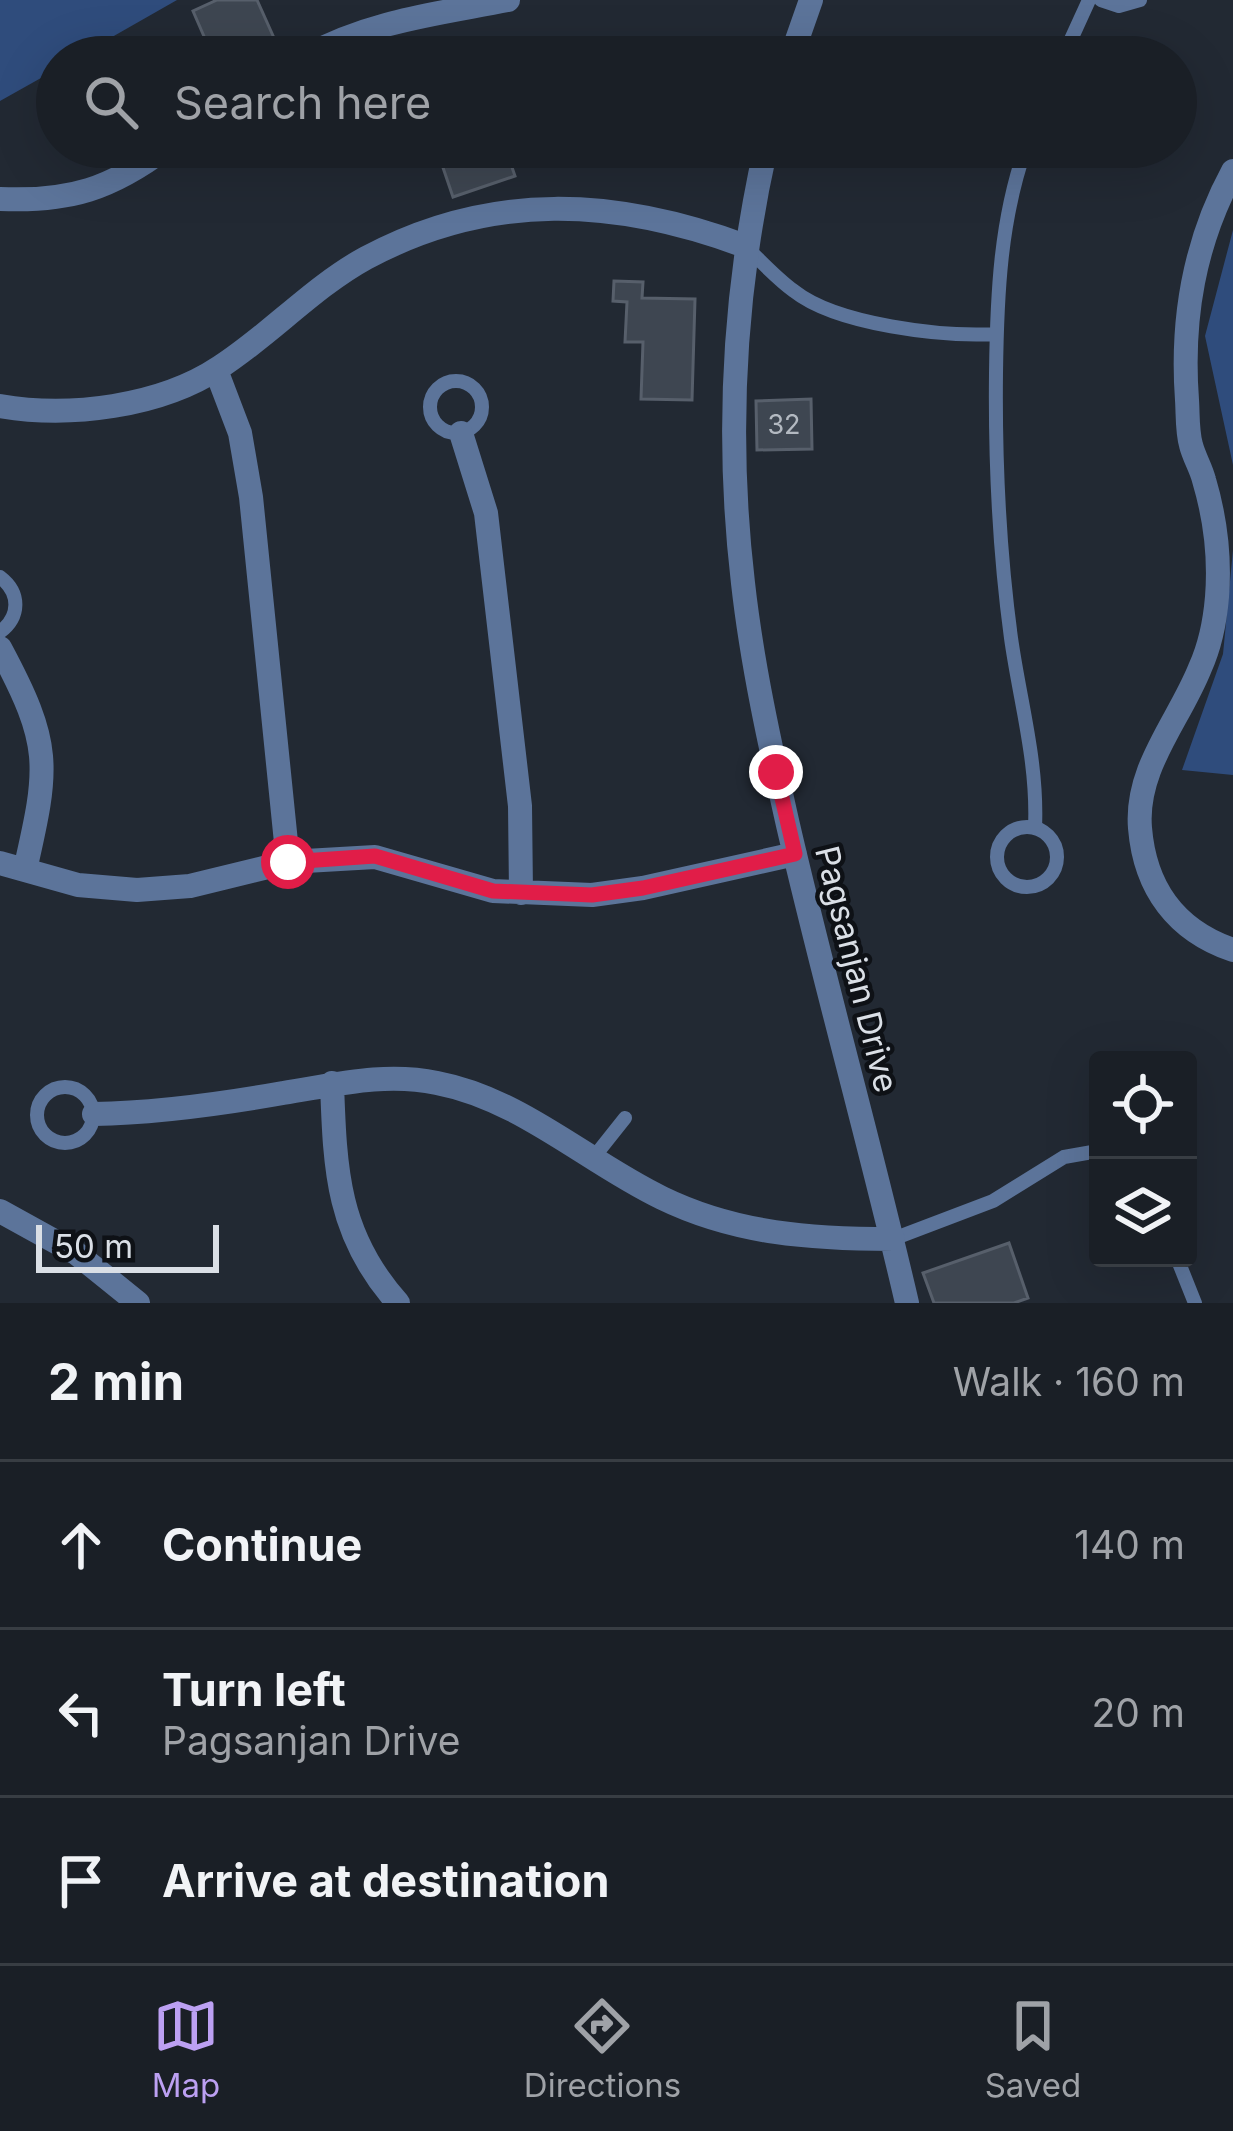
<!DOCTYPE html>
<html lang="en">
<head>
<meta charset="utf-8">
<style>
  :root { --surface:#1a1f26; --page:#23272e; --text:#f1f3f6; --muted:#9fa2a7; --line:#383d43; --accent:#bca0f2 }
  body { margin:0; font-family:Inter,sans-serif; background:var(--page); color:var(--text) }
  .controls { position:absolute; right:36px; bottom:36px; display:grid; overflow:hidden; border-radius:12px; box-shadow:0 12px 48px #0002 }
  .controls button { width:108px; height:108px; display:grid; place-items:center; padding:0; border:0; border-bottom:3px solid var(--line); background:var(--surface); color:var(--text); font:60px sans-serif }
  .scale { position:absolute; left:36px; bottom:30px; width:183px; box-sizing:border-box; padding-left:12px; border:6px solid #dadfe6; border-top:0; font-size:33px; line-height:42px; white-space:nowrap; color:#dadfe6; -webkit-text-stroke:9px #0e1116; paint-order:stroke }
  .stop { position:absolute; width:36px; height:36px; margin:-27px; border:9px solid #e11d48; border-radius:50%; background:#fff }
  .stop.end { background:#e11d48; border-color:#fff; box-shadow:0 3px 12px #0008 }
  .list { margin:0; padding:0; list-style:none }
  h2 { display:flex; justify-content:space-between; align-items:center; height:156px; margin:0; padding:0 48px; font-size:51px }
  h2 small { font-size:39px; font-weight:400; color:var(--muted) }
  .list li { display:grid; grid-template-columns:78px 1fr auto; gap:36px; align-items:center; box-sizing:border-box; height:168px; padding:0 48px; border-top:3px solid var(--line) }
  .list b { display:block; font-size:45px; white-space:nowrap }
  .list p { margin:0; font-size:39px; white-space:nowrap; color:var(--muted) }
  .list em { font-size:39px; font-style:normal; color:var(--muted) }
  .icon { flex:none; width:66px; height:66px; fill:none; stroke:currentColor; stroke-width:2; stroke-linecap:round; stroke-linejoin:round }
  .map { position:relative; flex:none; width:1233px; height:1303px; overflow:hidden }
  .search { position:absolute; background:var(--surface); box-shadow:0 12px 48px #0002; left:36px; right:36px; top:36px; height:132px; display:flex; align-items:center; gap:30px; box-sizing:border-box; padding:0 42px; border-radius:66px; color:var(--muted); font-size:45px }
  .sheet { height:660px; background:var(--surface) }
  nav { display:flex; justify-content:space-around; align-items:center; box-sizing:border-box; height:168px; border-top:3px solid var(--line); background:var(--surface); font-size:33px; color:var(--muted) }
  nav a { display:grid; justify-items:center; gap:6px }
  nav .on { color:var(--accent) }
  .map>svg:first-child { display:block }
  .forest { fill:#2f4c7c }
  .building { fill:#3e4651; stroke:#575f6b; stroke-width:3 }
  .lines { fill:none; stroke-linecap:round; stroke-linejoin:round }
  .lane { stroke:#5c749a; stroke-width:14 }
  .street { stroke:#5c749a; stroke-width:24 }
  .route { stroke:#e11d48; stroke-width:15 }
  .labels { text-anchor:middle; stroke-width:9; stroke-linejoin:round; paint-order:stroke }
  .number-label { font-size:27px; fill:#b3b9c1 }
  .street-label { font-size:33px; fill:#dadfe6; stroke:#0e1116 }
</style>
</head>
<body>
<div class="map">
<svg width="1233" height="1303" viewBox="0 0 1233 1303">
  <rect width="100%" height="100%" fill="#222933"/>
  <!-- forest -->
  <path class="forest" d="M0,0H177L77,57H57V69L0,101Z
    M1233,230V465L1205,336Z
    M1233,550V775L1182,770L1223,654Z"/>
  <!-- building -->
  <path class="building" d="M217,0H257L274,38L231,57H213L193,11Z
    M626,38L633,57H601L603,42Z
    M436,147H505L515,176L453,197Z
    M614,281L643,282L642,298L695,299L692,400L641,399L643,342H625L627,302L613,301Z
    M811,399L812,449L757,450L756,401Z
    M1009,1243L1028,1298L1014,1303H934L923,1273Z"/>
  <g class="lines">
    <!-- lane -->
    <path class="lane" d="M1101,0L1119,6L1140,0
      M1063,57L1089,0
      M1026,147C1000,220 997,296 996,373C995,462 999,549 1011,638C1020,702 1038,762 1035,828
      M745,246C761,261 776,278 794,291C837,325 943,337 996,334
      M430 407a26 26 0 1 1 52 0a26 26 0 1 1-52 0Z
      M0,577C21,593 20,617 0,632
      M997 857a30 30 0 1 1 60 0a30 30 0 1 1-60 0Z
      M37 1115a28 28 0 1 1 56 0a28 28 0 1 1-56 0Z
      M594,1157L625,1118
      M893,1239L993,1201L1064,1157L1098,1151
      M1177,1258L1195,1303"/>
    <!-- street -->
    <path class="street" d="M305,57C370,21 437,14 508,0
      M791,57L811,0
      M766,147C734,289 726,438 743,583C752,664 770,745 788,825C825,985 870,1143 907,1303
      M1233,171C1194,243 1181,318 1187,400C1188,415 1187,431 1191,445C1194,457 1201,468 1204,480C1215,517 1220,559 1217,597C1215,621 1210,646 1200,668C1179,721 1135,768 1140,828C1145,889 1177,931 1233,950
      M0,199C70,202 111,189 167,147
      M216,370L240,433L251,497L288,862
      M0,406C69,418 160,407 220,367C271,334 313,287 366,258C491,191 616,198 745,246
      M461,433L486,513L520,806L521,893
      M0,648C52,745 49,765 25,870
      M0,863L78,885L137,890L190,886L288,862L375,857L493,891L592,895L643,888L795,854
      M332,1083C335,1170 337,1235 398,1303
      M94,1114C157,1113 221,1104 283,1093C335,1085 384,1072 437,1083C521,1099 587,1162 662,1198C736,1234 812,1239 893,1239
      M0,1211L76,1253L138,1303"/>
  </g>
  <g class="lines">
    <!-- route -->
    <path class="route" d="M288,862L375,856L493,891L592,895L643,888L795,854L776,772"/>
  </g>
  <g class="labels">
    <!-- number labels -->
    <g class="number-label">
      <text x="784" y="434">32</text>
    </g>
    <!-- street labels -->
    <g class="street-label">
      <text transform="translate(857 969) rotate(76)" y="12">Pagsanjan Drive</text>
    </g>
  </g>
</svg>
<div class="controls">
<button><svg class="icon" aria-label="locate" viewBox="0 0 24 24"><circle cx="12" cy="12" r="6"/><path d="M12 2v4M12 18v4M2 12h4M18 12h4"/></svg></button>
<button><svg class="icon" aria-label="layers" viewBox="0 0 24 24"><path d="M12 4l9 5-9 5-9-5zM3 14l9 5 9-5"/></svg></button>
</div>
<div class="scale">50 m</div>
<div class="stop" style="left:288px;top:862px"></div>
<div class="stop end" style="left:776px;top:772px"></div>
<div class="search"><svg class="icon" aria-label="search" viewBox="0 0 24 24"><circle cx="10" cy="10" r="6"/><path d="M15 15l6 6"/></svg>Search here</div>
</div>
<section class="sheet">
<h2>2 min<small>Walk · 160 m</small></h2>
<ul class="list">
<li><svg class="icon" aria-label="ahead" viewBox="0 0 24 24"><path d="M12 20V5M6 11l6-6 6 6"/></svg><div><b>Continue</b></div><em>140 m</em></li>
<li><svg class="icon" aria-label="left" viewBox="0 0 24 24"><path d="M17 20v-9H6M10 6l-5 5 5 5"/></svg><div><b>Turn left</b><p>Pagsanjan Drive</p></div><em>20 m</em></li>
<li><svg class="icon" aria-label="arrive" viewBox="0 0 24 24"><path d="M6 21V4h12l-3 4 3 4H6"/></svg><div><b>Arrive at destination</b></div></li>
</ul>
</section>
<nav>
<a class="on"><svg class="icon" aria-label="map" viewBox="0 0 24 24"><path d="M3 6l6-2 6 2 6-2v14l-6 2-6-2-6 2zM9 4v14M15 6v14"/></svg>Map</a>
<a><svg class="icon" aria-label="directions" viewBox="0 0 24 24"><path d="M12 3l9 9-9 9-9-9zM9 14v-3h6M13 9l2 2-2 2"/></svg>Directions</a>
<a><svg class="icon" aria-label="saved" viewBox="0 0 24 24"><path d="M7 4h10v16l-5-4-5 4z"/></svg>Saved</a>
</nav>
</body>
</html>
